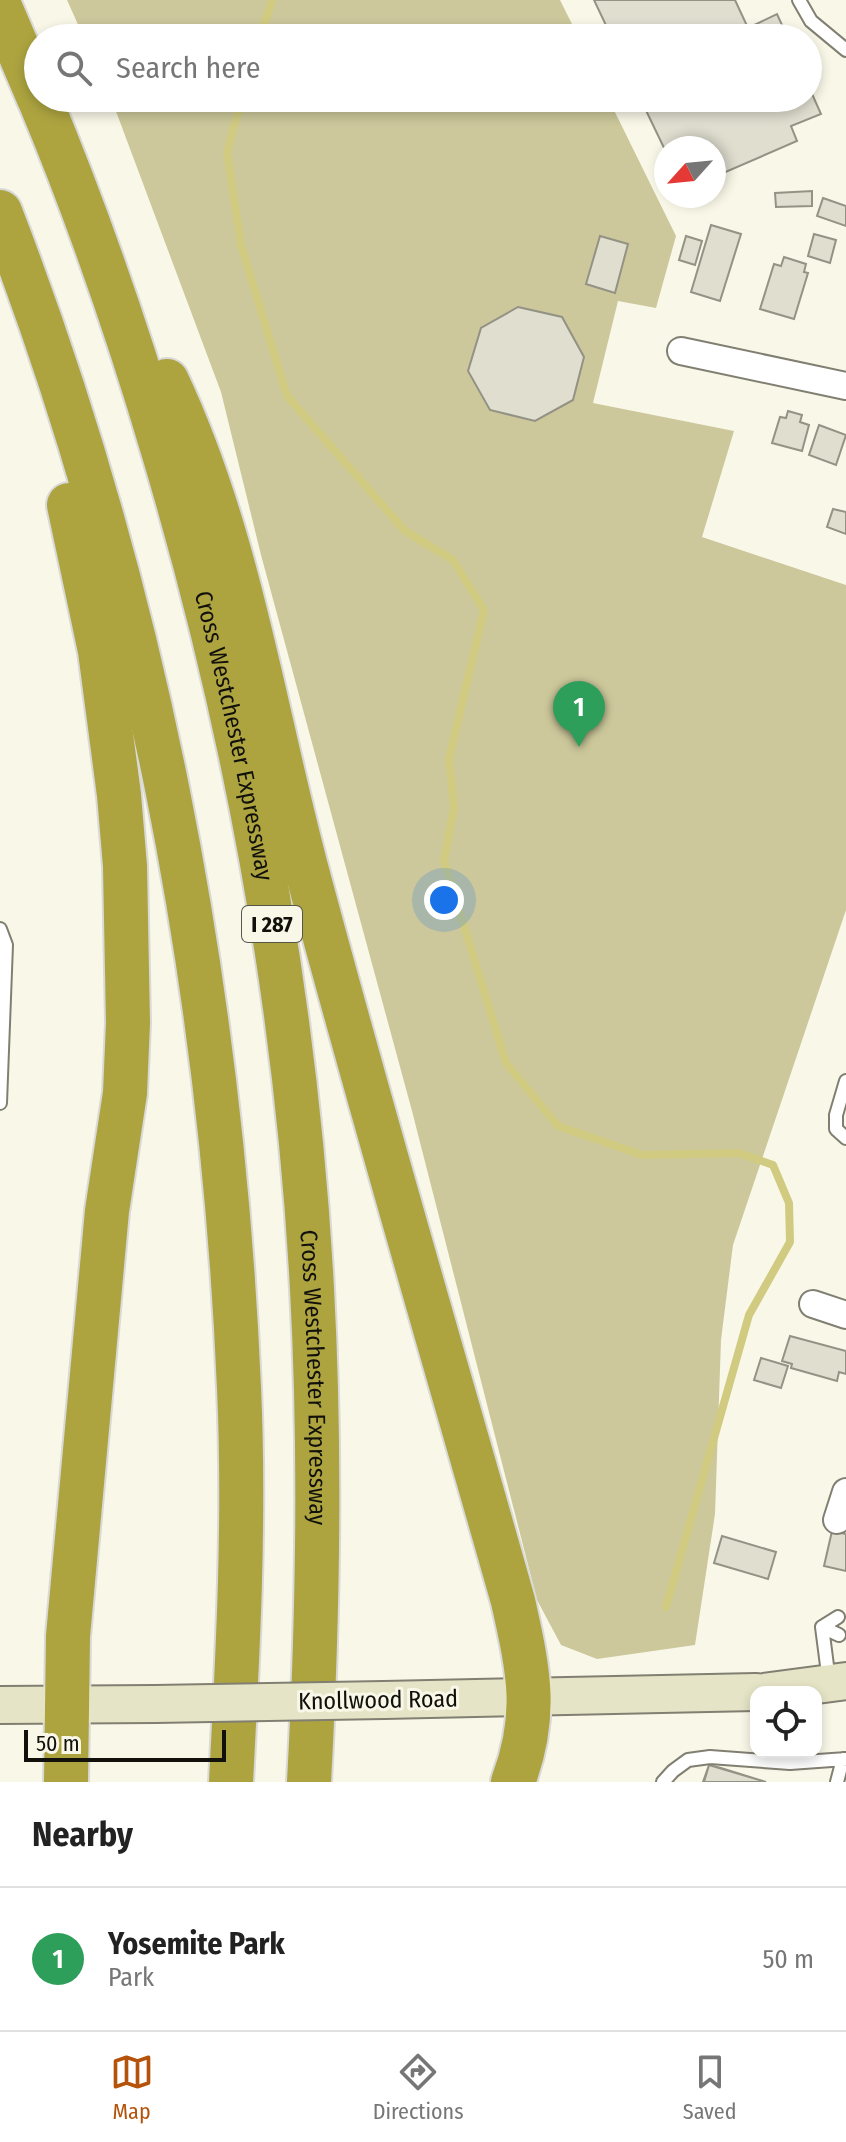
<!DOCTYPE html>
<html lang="en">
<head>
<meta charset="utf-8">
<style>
  :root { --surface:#fff; --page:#f2f2f2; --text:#222; --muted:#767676; --line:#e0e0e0; --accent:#b45309 }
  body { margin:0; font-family:"Fira Sans Condensed",sans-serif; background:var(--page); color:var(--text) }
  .controls { position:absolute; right:24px; bottom:24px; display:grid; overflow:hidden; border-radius:16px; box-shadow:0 4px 12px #0003 }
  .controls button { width:72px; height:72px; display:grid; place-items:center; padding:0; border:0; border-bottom:2px solid var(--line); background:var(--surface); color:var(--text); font:40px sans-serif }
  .compass { position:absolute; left:654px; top:136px; width:72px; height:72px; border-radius:50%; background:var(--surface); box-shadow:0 4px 12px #0003; rotate:243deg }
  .scale { position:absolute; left:24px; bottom:20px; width:202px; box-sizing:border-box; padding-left:8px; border:4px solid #11100b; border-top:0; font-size:22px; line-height:28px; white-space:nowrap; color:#11100b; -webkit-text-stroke:6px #f9f8e8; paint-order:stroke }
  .you { position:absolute; left:444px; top:900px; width:28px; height:28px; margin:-20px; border:6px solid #fff; border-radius:50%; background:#1a73e8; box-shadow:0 0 0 12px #1a73e833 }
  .badge { display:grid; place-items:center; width:52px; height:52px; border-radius:50%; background:var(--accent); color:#fff; font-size:26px; font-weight:700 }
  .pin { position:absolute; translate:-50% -66px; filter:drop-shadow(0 2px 4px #0008) }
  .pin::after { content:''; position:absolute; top:42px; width:28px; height:24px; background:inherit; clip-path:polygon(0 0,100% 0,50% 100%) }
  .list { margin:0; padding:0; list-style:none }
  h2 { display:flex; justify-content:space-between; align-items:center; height:104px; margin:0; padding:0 32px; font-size:34px }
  h2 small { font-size:26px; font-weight:400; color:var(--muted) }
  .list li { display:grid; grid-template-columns:52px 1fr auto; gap:24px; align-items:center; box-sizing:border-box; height:144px; padding:0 32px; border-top:2px solid var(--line) }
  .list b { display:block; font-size:30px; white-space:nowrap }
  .list p { margin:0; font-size:26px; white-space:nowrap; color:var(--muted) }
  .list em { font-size:26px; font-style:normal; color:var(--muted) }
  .icon { flex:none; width:44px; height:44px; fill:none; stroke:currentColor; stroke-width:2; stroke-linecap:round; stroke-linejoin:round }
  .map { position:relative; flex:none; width:846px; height:1782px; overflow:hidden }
  .search { position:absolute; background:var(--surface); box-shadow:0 4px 12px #0003; left:24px; right:24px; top:24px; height:88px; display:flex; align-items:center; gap:20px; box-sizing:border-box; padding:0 28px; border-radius:44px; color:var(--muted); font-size:30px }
  .sheet { height:248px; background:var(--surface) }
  nav { display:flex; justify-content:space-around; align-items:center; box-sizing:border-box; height:112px; border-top:2px solid var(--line); background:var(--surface); font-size:22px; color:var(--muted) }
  nav a { display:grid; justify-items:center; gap:4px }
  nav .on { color:var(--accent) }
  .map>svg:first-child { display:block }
  .green { fill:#ccc89b }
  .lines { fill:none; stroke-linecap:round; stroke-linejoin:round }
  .stream { stroke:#d1cb82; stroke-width:8 }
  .building { fill:#dfdecf; stroke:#939284; stroke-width:2 }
  .lane-casing { stroke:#807f71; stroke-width:16 }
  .street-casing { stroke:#807f71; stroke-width:30 }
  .secondary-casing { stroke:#807f71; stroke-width:40 }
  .highway-casing { stroke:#d9d9d8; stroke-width:48 }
  .lane { stroke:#fff; stroke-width:12 }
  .street { stroke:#fff; stroke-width:26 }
  .secondary { stroke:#e6e4c6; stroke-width:36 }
  .highway { stroke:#ada440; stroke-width:44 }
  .secondary-bridge-casing { stroke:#807f71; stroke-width:40; stroke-linecap:butt }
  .secondary-bridge { stroke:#e6e4c6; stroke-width:36 }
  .labels { text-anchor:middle; stroke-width:6; stroke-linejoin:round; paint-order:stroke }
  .shield { fill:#f9f8e8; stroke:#57564d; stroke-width:2 }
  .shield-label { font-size:22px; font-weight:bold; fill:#11100b }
  .street-label { font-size:24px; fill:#11100b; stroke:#f9f8e8 }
</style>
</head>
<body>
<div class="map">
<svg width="846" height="1782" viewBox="0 0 846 1782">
  <rect width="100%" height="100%" fill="#f9f8e8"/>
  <!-- green -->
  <path class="green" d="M67,0H560L579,38H84Z
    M111,98H608L676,236L656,308L618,301L593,403L734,431L702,537L846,585V910L733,1245L721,1340L715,1514L695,1645L597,1659L561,1645L537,1600L412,1111L261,555L221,392Z"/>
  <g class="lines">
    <!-- stream -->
    <path class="stream" d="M260,38L272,0
      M242,98L227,152L241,245L287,396L405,531L453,560L484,610L449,759L454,807L444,861L506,1063L558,1126L642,1155L739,1153L773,1165L789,1203L790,1242L749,1315L666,1607"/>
  </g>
  <!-- building -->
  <path class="building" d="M594,0H735L748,28L777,14L788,38H612Z
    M808,85L821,114L791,126L797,141L714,177V148H666V152L640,98H808Z
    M812,191V206L776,207L775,193Z
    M823,198L846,206V226L817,216Z
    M711,225L741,234L720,301L691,292Z
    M814,234L836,240L830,263L808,256Z
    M600,236L628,244L615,293L586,284Z
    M686,236L702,241L695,265L679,260Z
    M784,257L806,264L804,272L808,273L794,319L760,309L774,264L781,266Z
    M518,307L562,317L584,357L573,400L535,421L490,410L468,371L481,328Z
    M788,411L802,415L800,422L809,425L802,451L772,443L780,417L786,418Z
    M819,425L846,435L836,465L809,455Z
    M833,509L846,512V534L827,527Z
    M790,1336L846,1351V1374L839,1372L837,1381L791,1368L792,1364L782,1361Z
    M761,1358L788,1366L781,1388L754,1380Z
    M832,1531L846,1534V1571L824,1566Z
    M722,1536L776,1552L768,1579L714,1563Z
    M709,1765L766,1782H703Z
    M709,1765L721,1768L766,1782H704Z"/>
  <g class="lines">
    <!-- lane casing -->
    <g class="lane-casing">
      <path id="lane" d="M799,0L811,21L846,50
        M0,929L6,945L0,1103
        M846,1081L836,1115V1129L846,1138
        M822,1627L839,1635
        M829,1681L822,1627L838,1617
        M663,1782L673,1771L688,1760L710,1757L790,1763L846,1759
        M837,1782L843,1759"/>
    </g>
    <!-- street casing -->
    <g class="street-casing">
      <path id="street" d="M681,351L846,386
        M813,1304L846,1315
        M837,1520L846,1492"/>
    </g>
    <!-- secondary casing -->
    <g class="secondary-casing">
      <path id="secondary" d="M764,1692L846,1681
        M384,1700L756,1692
        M0,1705L155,1704"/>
    </g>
    <!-- highway casing -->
    <g class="highway-casing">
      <g id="highway">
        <path d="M0,7L38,96"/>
        <path id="s1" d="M39,98C88,215 129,335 165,457C245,727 297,1007 312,1289C321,1454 318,1618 309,1782"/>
        <path d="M0,212C145,587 222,987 239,1388C245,1519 238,1651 231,1782"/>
        <path d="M167,381C240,536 263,707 307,871C372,1115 444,1358 513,1601C528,1669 539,1714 513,1782"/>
        <path d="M66,1782L68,1636L107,1211L125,1093L128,1023L125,866L119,795L100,651L69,505"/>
      </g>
    </g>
    <!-- lane -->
    <use href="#lane" class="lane"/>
    <!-- street -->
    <use href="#street" class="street"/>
    <!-- secondary -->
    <use href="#secondary" class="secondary"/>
    <!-- highway -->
    <use href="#highway" class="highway"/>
    <!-- secondary-bridge casing -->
    <g class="secondary-bridge-casing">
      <path id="secondary-bridge" d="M155,1704L384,1700"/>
    </g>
    <!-- secondary-bridge -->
    <use href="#secondary-bridge" class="secondary-bridge"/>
  </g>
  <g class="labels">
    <!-- shield labels -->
    <rect class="shield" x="242" y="906" width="60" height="36" rx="6"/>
    <g class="shield-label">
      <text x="272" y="932">I 287</text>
    </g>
    <!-- street labels -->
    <g class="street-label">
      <text dy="8" stroke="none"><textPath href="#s1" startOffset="668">Cross Westchester Expressway</textPath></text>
      <text dy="8" stroke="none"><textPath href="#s1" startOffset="1316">Cross Westchester Expressway</textPath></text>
      <text transform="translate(378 1700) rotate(-1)" y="8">Knollwood Road</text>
    </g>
  </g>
</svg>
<div class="controls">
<button><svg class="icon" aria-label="locate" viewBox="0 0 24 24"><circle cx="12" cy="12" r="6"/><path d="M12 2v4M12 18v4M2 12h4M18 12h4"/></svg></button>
</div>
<svg class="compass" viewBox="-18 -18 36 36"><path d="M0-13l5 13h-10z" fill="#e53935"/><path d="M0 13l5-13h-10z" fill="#767676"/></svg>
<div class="scale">50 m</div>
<div class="you"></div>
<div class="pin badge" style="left:579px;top:747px;background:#2e9e5b">1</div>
<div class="search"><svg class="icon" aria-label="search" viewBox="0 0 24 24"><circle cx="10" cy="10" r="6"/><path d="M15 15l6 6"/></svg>Search here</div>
</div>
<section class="sheet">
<h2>Nearby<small></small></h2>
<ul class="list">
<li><span class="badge" style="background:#2e9e5b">1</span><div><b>Yosemite Park</b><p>Park</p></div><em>50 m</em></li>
</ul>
</section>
<nav>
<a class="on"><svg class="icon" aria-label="map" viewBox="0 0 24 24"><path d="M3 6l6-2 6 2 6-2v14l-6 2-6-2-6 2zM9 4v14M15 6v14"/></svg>Map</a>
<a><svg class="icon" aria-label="directions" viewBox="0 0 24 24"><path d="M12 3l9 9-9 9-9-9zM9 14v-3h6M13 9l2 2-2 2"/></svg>Directions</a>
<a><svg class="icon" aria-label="saved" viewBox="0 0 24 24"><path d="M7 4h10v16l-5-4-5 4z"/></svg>Saved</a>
</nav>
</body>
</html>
